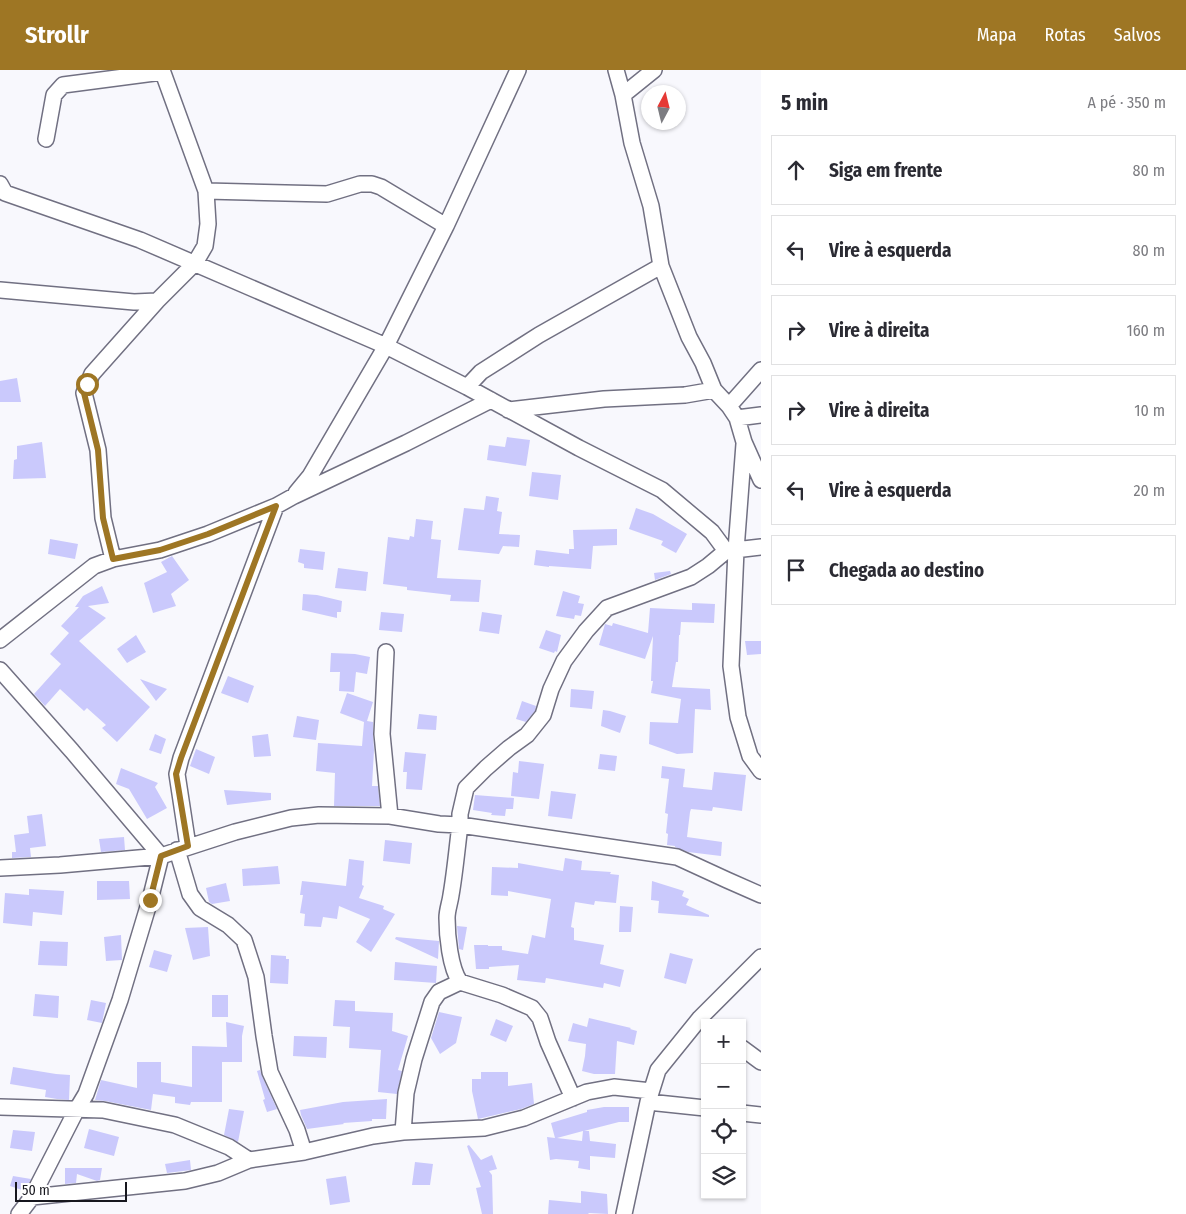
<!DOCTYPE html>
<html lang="pt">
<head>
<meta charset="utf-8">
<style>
  :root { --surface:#fff; --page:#f7f7f7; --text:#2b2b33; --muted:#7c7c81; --line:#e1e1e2; --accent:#9e7624 }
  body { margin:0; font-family:"Fira Sans Condensed",sans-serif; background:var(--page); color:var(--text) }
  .controls { position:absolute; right:15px; bottom:15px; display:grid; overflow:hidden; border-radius:0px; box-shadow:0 1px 4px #0004 }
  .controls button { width:45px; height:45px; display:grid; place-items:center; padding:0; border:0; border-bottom:1px solid var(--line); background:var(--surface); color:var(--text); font:25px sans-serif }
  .compass { position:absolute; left:641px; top:15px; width:45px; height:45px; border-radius:50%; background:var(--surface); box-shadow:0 1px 4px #0004; rotate:7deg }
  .scale { position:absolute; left:15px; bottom:12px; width:112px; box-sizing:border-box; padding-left:5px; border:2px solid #17171e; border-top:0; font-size:14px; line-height:18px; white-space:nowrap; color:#17171e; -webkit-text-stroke:4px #fff; paint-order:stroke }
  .stop { position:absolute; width:15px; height:15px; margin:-11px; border:4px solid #9e7624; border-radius:50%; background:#fff }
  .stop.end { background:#9e7624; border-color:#fff; box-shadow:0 1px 5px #0008 }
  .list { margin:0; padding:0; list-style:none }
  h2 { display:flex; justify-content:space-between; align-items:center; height:65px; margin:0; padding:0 20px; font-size:21px }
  h2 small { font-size:16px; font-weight:400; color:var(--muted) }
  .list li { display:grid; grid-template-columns:32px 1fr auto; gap:15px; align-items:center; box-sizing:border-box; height:70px; margin:0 10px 10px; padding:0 10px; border:1px solid var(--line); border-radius:0px }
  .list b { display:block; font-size:19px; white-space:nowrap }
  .list em { font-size:16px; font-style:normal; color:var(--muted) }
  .icon { flex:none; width:28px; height:28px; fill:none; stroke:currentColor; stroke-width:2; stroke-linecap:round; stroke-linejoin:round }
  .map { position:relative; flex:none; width:761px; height:1144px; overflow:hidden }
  header { display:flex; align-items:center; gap:30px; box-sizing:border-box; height:70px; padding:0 25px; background:var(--accent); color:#fff }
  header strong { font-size:24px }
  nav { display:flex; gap:28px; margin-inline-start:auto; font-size:18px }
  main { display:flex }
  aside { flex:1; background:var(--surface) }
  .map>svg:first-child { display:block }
  .building { fill:#cac9fc; fill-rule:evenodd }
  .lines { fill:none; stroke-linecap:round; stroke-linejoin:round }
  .minor-casing { stroke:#717082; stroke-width:18 }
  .minor { stroke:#fff; stroke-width:15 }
  .route { stroke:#9e7624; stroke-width:6 }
</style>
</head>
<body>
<header>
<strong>Strollr</strong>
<nav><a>Mapa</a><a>Rotas</a><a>Salvos</a></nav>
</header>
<main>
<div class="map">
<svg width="761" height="1144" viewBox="0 0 761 1144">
  <rect width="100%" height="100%" fill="#f8f8fd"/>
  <!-- building -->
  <path class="building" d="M17,308L21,332H0V311Z
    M507,367L530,370L526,396L487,390L489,375L505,377Z
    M42,372L46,408L13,409L14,390L17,389V376Z
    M532,402L561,405L558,430L529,426Z
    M486,426L499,428L497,441L502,442L499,464L520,465L519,477L503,476L499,484L458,480L464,438L484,440Z
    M636,438L653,444L687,464L676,483L661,475L663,471L629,459Z
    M416,449L433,451L431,469L441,470L437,508L481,510L479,532L450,531L451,525L407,520V517L383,514L388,467L409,470L410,466L414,467Z
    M617,459V475L593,476L591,499L549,496V497L534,495L536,480L569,484V479H574L573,460Z
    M50,469L78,474L75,489L48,484Z
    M300,479L325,482L323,500L304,498V494L298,492Z
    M172,486L189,510L171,524L176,536L153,543L144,513L167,502L161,492Z
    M338,498L368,502L366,521L335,518Z
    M670,501L671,504L655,510L654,503Z
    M102,516L109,533L88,536L106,548L79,571L150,637L117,672L102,658L106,655L87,638L84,641L60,619L45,636L34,624L61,594L50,584L69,563L61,556L79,537H75L83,526Z
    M563,521L580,526L578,533L584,534L581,546L575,545L574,549L556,546Z
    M303,524L317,525L342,531L341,542H337V548L302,540Z
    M692,533L715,534L714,553L681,552L680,565H679L678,592H676L672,617L710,619L711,640L695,639L693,683L677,684L649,674L650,652L678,653L681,629L651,623L653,611H651L653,566L645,589L599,575L605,554L612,556L613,553L648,563L650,538L692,540Z
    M381,542L404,544L402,562L379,560Z
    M482,542L502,545L499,564L479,561Z
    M546,560L561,565L557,582L555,581L554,583L539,578Z
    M136,565L146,582L127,593L117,579Z
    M745,571H761V584L747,585Z
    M331,583L355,584L370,587L367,604L356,602L354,622L339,621L340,602H330Z
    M228,606L254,616L248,633L221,623Z
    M140,609L167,619L156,631Z
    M571,619L594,621L592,639L570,637Z
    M347,623L373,632L367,651L373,652V665L374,680L372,716H378L380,736H334L335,703L316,701L318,673L362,676L364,652L340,643Z
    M522,631L536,636L535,641L526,652L516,649Z
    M603,640L610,641L626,646L620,663L601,656Z
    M419,644L437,646L436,660L417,659Z
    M297,646L319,650L316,670L293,667Z
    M155,664L166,669L161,684L149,680Z
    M268,664L271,686L254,687L252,666Z
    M196,679L215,687L209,704L190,696Z
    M405,682L426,684L422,720L406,719L407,702H403Z
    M600,684L617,686L615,701L598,699Z
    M519,691L544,694L539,729L511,726L513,702L518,703Z
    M662,696L685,699L683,717L712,720L714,702L746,705L742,741L713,737L712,741L691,739L690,742L687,767L722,772L721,786L688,782L675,777V776L667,775L668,764L666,763L668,744L665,743L669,709L661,708Z
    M121,698L158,713L155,717L167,738L147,749L129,719L116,714Z
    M224,720L271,723V730L227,735Z
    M551,721L576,724L572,749L548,746Z
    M475,725L514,728L513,739H506L505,746L491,745L492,743L473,740Z
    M42,744L46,776L30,778L31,787L12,788V782H16L14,765L29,763L27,746Z
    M124,767L125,780L101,782L99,769Z
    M385,770L412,773L410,794L383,791Z
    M565,788L582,791L581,800L611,802L610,804L619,805L616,833L595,831L594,835L575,832L571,857L574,858V870L604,875L600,894L624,900L620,917L604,913L603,918L546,908L545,913L517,910L519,895L489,897V899H476L474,875H488V876H502V880L528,884L532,865L545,868L551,829L508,821V826L491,825L492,797L518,798V793L563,801Z
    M349,789L364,791L362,815L364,816L359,828L384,836L383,839L395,844L371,882L356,872L370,849L339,836L337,849L323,847L321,857L304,856L305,844L300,843L303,825H300L302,811L346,816Z
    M278,796L280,814L243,816L242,799Z
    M97,811H129L130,829L97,830Z
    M652,811L684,821L682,826L689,829L686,835L709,845V847L658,843L659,831L651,830Z
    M226,813L230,831L212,834L209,832L206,818Z
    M29,819L64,821L62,845L33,842L32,856L3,853L5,823L29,825Z
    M620,836L633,837L631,862H619Z
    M457,856L467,857L463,880L459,879Z
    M208,857L210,886L193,890L185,858Z
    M121,865L122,890L106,891L104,867Z
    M396,867L439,871L438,889L395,869Z
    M40,871L68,872L67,896L38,895Z
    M154,880L172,885L167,902L149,897Z
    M670,883L693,889L686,914L664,908Z
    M271,885L286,886V889H289L288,914L270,913Z
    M395,892L437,896L436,913L394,910Z
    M35,924L59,926L58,948L33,946Z
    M212,925H228V947H212Z
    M91,930L106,933L102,953L87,950Z
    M335,930L355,931V941L393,943L392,961L408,966L398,1000L402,1001L397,1024L378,1022L381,980L349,978L350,957L333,956Z
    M439,942L462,947L456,973L440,984L431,968Z
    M589,948L631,958L630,959L637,961L634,975L617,971L615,1004H594L582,1001L585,986L586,974L568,971L573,953L587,957Z
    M496,949L513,956L506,972L490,965Z
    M226,952L244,956L242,966V992H222V1032H191L190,1035L175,1033V1027L153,1024L151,1040L105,1031L95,1030L101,1010L137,1018V992H161V1012L192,1017V976L227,977Z
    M294,966L327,967L326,988L293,986Z
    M13,997L56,1004L70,1005L69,1030L57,1029L45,1027L46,1020L10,1014Z
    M260,1000L262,1006L277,1039L267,1042L263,1030L265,1029L257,1001Z
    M481,1002H508V1016L532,1013L534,1034L521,1039L478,1049L472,1021V1009H481Z
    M387,1029L386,1049H372V1051L343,1053L344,1054L307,1059L301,1045L300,1040L343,1032Z
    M604,1037H629V1052H619L584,1061H589L590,1071L616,1074L615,1088L590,1086V1100L578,1098L579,1091L556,1089L550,1090L547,1067L555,1068L551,1053L587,1042V1040ZM583,1061L582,1071L557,1068Z
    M229,1039L244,1041L238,1072L224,1065Z
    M89,1059L119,1067L114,1086L84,1078Z
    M13,1060L35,1062L32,1081L10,1078Z
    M469,1075L481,1090L492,1085L497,1099L489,1101L492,1105L493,1144H482L476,1118L481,1117L467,1076Z
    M190,1090L191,1100L167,1103L165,1094Z
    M415,1092L433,1094L430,1115H412Z
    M65,1098H102L100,1110L97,1111L77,1104L76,1113L65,1114Z
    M13,1106L31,1109L25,1121L10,1116Z
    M346,1106L350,1132L330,1135L326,1109Z
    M581,1121L607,1124L608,1144L589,1143L588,1144H548L549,1130L581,1133Z"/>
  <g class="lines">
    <!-- minor casing -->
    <g class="minor-casing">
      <path id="minor" d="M616,0L623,25L632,73L651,136L661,196L689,267L703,293L714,320L729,336L737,348L744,372L761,410
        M623,25L654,0
        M46,69L54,25L63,15L162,2
        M0,114L5,123L140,170L386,276L467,317L579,378L662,420L712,462L726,481
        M206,121L327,124L360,114H372L381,117L446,156
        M0,220L134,232L157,231L195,193L205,176L208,154L206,121L162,0
        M467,317L481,302L539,265L661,196
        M729,336L761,300
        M508,340L604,329L685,325L714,320
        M737,348L761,345
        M744,374L736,480L731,596L738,647L750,686L761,701
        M296,423L310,406L386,276L446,156L518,0
        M113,489L103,448L98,380L84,323L92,304L157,231
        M0,570L94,496L113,489L160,480L208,464L276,436L294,426L406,373L491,330
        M386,582L382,664L390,746
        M0,600L72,681L161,786
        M188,776L177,704L181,688L276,436
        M177,780L190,824L200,838L228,855L244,870L256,907L264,966L270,1002L297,1060L304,1082
        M0,798L60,795L161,786L235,762L291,748L319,745L390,746L439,754L460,755V744L466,718L486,698L509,678L527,665L543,645L551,619L564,591L586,561L607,538L691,507L708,496L726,481L761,477
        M742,978L761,992
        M573,1028L548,972L540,948L532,938L502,925L460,912C450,898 447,865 447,848C447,840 450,833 451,825C455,802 457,778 460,755L677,787L727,810L761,825
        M648,1032L705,1038
        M0,1037L103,1040L175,1055L229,1077L249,1090
        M742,1043L761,1045
        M403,1062L406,1023L414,989L432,932L439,922L460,912
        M32,1127L185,1111L218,1103L249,1090L304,1082L373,1066L403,1062L484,1058L524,1048L587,1022L614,1017L651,1021
        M19,1144L32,1127L77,1039L86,1024L120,930L150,830L161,786
        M624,1144L648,1032L658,1000L700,948L761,887"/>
    </g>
    <!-- minor -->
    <use href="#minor" class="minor"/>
  </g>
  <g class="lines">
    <!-- route -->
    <path class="route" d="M87,314L84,323L98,380L103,448L113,489L160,480L208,464L276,436L181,688L176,704L188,776L161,786L150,830"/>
  </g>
</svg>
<div class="controls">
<button>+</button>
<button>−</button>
<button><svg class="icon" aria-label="locate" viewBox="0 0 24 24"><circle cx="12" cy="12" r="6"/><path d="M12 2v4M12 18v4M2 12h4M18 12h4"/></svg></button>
<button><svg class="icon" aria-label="layers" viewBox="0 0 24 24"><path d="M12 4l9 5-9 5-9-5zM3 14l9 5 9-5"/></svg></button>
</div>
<svg class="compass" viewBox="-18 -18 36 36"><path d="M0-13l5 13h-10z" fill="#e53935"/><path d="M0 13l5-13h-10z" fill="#7c7c81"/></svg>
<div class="scale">50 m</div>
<div class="stop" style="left:87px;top:314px"></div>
<div class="stop end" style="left:150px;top:830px"></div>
</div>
<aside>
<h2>5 min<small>A pé · 350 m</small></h2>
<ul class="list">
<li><svg class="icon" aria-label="ahead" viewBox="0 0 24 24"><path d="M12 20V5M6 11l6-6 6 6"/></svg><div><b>Siga em frente</b></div><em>80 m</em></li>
<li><svg class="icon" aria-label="left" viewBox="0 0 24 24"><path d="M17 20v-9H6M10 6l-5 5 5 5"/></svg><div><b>Vire à esquerda</b></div><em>80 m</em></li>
<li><svg class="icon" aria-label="right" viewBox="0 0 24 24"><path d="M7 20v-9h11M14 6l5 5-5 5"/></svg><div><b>Vire à direita</b></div><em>160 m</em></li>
<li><svg class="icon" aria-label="right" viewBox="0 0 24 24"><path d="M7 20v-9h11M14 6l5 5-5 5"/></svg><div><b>Vire à direita</b></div><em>10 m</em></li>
<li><svg class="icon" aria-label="left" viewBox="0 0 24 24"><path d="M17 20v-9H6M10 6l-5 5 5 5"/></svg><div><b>Vire à esquerda</b></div><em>20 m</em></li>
<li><svg class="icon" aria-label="arrive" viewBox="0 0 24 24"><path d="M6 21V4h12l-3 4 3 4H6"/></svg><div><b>Chegada ao destino</b></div></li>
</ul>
</aside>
</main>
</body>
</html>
